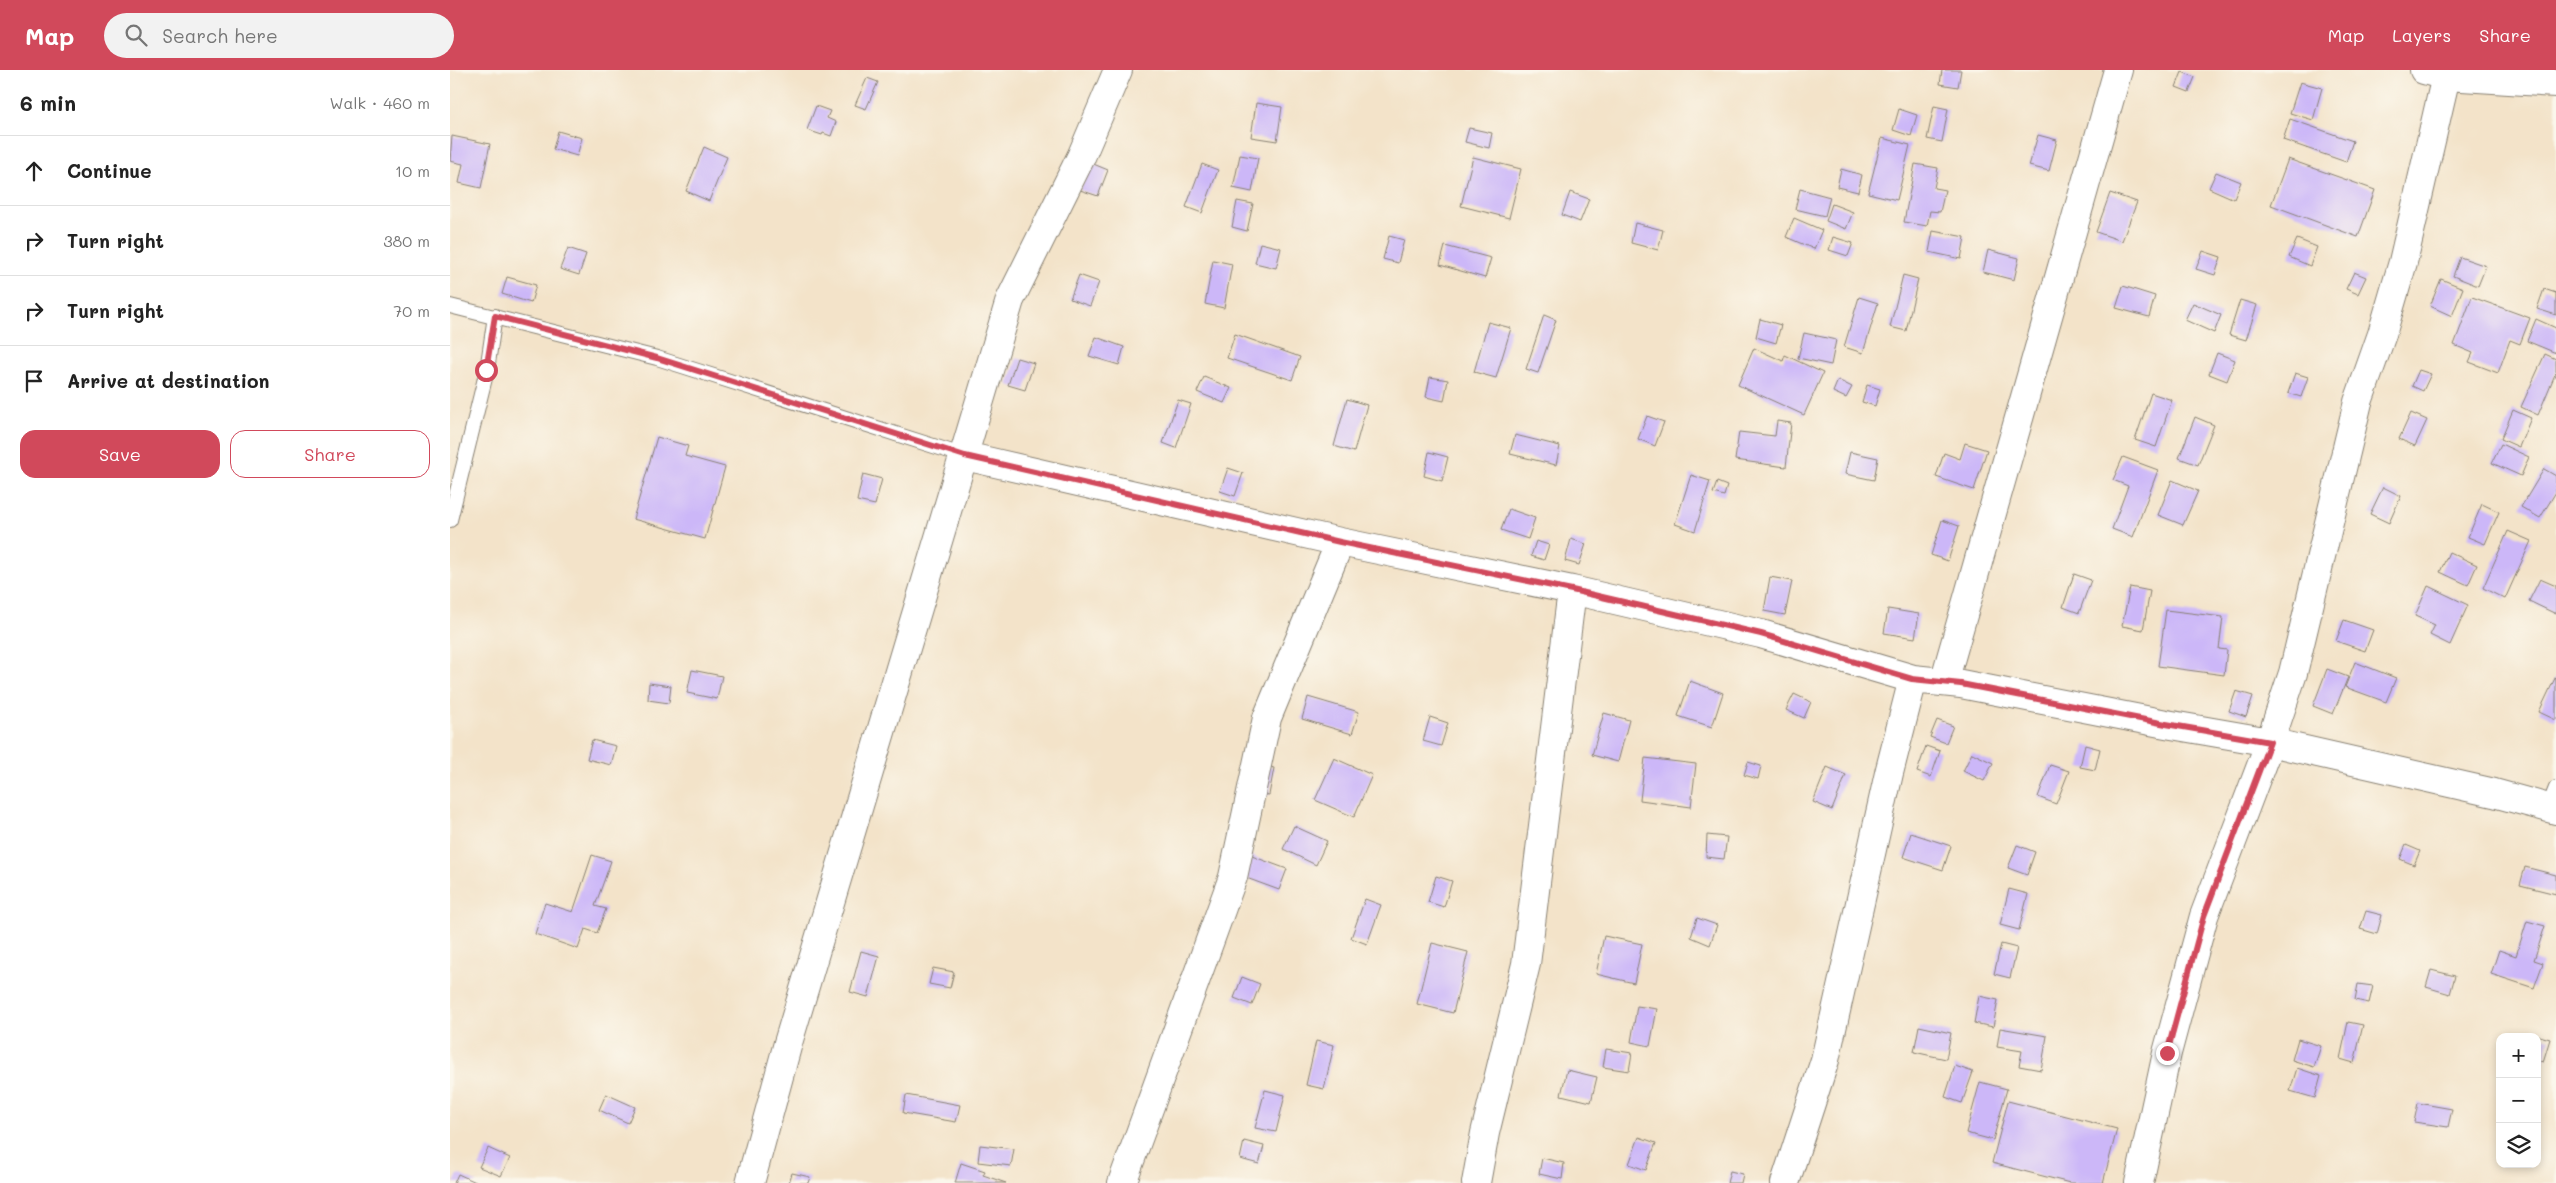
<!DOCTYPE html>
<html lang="en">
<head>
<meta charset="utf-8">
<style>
  :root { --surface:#fff; --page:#f2f2f2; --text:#222; --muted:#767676; --line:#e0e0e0; --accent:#d1495b }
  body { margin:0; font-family:Mali,sans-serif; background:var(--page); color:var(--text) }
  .controls { position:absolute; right:15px; bottom:15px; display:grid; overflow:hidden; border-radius:10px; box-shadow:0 2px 8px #0003 }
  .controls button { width:45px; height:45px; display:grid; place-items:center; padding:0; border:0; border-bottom:1px solid var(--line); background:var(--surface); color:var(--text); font:25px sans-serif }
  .stop { position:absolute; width:15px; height:15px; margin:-11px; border:4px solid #d1495b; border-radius:50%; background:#fff }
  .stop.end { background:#d1495b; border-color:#fff; box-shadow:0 1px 5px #0008 }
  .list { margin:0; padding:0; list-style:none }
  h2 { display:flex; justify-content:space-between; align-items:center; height:65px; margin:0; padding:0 20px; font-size:21px }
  h2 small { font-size:16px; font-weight:400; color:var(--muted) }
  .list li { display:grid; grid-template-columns:32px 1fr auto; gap:15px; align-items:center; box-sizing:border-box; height:70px; padding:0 20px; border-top:1px solid var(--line) }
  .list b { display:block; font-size:19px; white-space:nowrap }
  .list em { font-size:16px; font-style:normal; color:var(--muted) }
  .actions { display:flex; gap:10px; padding:15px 20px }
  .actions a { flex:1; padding:11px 0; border:1px solid var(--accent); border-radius:15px; text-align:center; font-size:18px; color:var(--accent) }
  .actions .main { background:var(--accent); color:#fff }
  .icon { flex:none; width:28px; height:28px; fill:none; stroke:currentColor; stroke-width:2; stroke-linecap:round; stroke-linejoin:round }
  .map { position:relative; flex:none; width:2106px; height:1113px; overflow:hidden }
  header { display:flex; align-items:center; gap:30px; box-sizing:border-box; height:70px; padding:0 25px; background:var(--accent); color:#fff }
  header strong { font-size:24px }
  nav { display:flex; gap:28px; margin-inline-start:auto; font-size:18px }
  .search { width:350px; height:45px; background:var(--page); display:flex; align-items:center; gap:12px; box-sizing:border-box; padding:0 18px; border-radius:28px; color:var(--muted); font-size:19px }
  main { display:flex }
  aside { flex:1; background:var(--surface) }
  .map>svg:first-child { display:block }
  .building { fill:#ccb7f8 }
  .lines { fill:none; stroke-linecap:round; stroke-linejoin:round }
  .service-casing { stroke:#888072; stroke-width:16 }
  .minor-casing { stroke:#888072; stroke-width:30 }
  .service { stroke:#fff; stroke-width:14 }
  .minor { stroke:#fff; stroke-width:28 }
  .route { stroke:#d1495b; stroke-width:6 }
</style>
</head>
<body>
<header>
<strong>Map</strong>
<div class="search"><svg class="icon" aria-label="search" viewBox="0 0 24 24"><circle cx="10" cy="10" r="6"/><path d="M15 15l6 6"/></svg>Search here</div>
<nav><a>Map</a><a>Layers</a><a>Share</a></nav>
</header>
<main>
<aside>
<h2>6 min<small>Walk · 460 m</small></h2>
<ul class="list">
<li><svg class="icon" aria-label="ahead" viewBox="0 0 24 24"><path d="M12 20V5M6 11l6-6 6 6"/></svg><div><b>Continue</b></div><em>10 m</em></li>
<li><svg class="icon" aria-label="right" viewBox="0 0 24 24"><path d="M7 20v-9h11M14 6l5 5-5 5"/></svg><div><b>Turn right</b></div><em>380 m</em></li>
<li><svg class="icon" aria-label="right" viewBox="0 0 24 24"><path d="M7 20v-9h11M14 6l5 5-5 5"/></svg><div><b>Turn right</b></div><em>70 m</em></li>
<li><svg class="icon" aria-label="arrive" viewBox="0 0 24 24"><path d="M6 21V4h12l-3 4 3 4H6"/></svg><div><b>Arrive at destination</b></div></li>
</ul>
<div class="actions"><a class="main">Save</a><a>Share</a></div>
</aside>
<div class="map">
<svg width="2106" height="1113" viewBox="0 0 2106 1113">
  <rect width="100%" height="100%" fill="#fbf7ec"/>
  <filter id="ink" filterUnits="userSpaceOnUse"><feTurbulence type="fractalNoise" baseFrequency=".02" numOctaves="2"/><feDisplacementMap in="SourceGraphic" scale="10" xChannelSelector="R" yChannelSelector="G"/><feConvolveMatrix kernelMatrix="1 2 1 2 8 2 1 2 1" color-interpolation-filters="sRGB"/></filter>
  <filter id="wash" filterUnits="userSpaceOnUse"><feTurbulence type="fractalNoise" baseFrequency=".0096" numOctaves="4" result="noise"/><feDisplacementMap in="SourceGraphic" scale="20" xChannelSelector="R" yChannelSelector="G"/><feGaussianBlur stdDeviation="1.12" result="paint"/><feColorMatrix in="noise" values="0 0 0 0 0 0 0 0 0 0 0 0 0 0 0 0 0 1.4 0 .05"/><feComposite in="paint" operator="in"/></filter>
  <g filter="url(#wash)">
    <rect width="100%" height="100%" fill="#f3e3c9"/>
    <g id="blocks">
      <!-- building -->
      <path class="building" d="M1492,0H1511L1508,17L1490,14Z
        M1732,2L1745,7L1739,22L1726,17Z
        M417,8L428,12L416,39L405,35Z
        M1850,12L1872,18L1863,50L1840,43Z
        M806,33L832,37L827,71L801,67Z
        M366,36L380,41L377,48L386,52L381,66L373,63L372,65L357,60Z
        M1484,36L1498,39L1492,72L1477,69Z
        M1449,39L1467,45L1461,66L1443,60Z
        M1840,49L1903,71L1896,92L1833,70Z
        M1019,58L1042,63L1039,78L1015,72Z
        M108,61L132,68L127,86L103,79Z
        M1588,65L1607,70L1599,101L1579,96Z
        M2,66L40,74L31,118L9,113L13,94L0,91Z
        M1432,68L1460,75L1447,130L1418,123Z
        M254,77L277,87L259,131L236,121Z
        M790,85L808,88L802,122L783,118Z
        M1023,87L1071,99L1059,148L1011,136Z
        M1838,89L1925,120L1908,167L1821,135Z
        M641,93L658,100L648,126L630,120Z
        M752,94L768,100L752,143L736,137Z
        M1465,94L1488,98L1484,118L1495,120L1490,142L1480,141L1477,156L1454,152Z
        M1391,99L1412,105L1408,122L1387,117Z
        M1766,102L1791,112L1784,129L1759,118Z
        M1350,119L1380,127L1375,146L1345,139Z
        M1120,122L1139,129L1130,152L1112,145Z
        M1660,123L1687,132L1672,171L1646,162Z
        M787,131L803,134L797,161L782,157Z
        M1382,134L1403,142L1396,159L1376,151Z
        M1344,148L1372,160L1364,179L1336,167Z
        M1185,153L1213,160L1208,180L1181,173Z
        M1483,161L1515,167L1511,189L1479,182Z
        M939,166L954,170L948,193L933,189Z
        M1383,167L1403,173L1398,186L1379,180Z
        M1847,169L1867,177L1860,196L1839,187Z
        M810,173L831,178L826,198L805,193Z
        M995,176L1041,188L1035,208L990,195Z
        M118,178L136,184L129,205L110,199Z
        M1538,180L1569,188L1564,210L1533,202Z
        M1753,181L1771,187L1765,205L1746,199Z
        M2010,187L2036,196L2028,216L2003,206Z
        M763,190L782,194L774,238L755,234Z
        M1904,202L1916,207L1908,224L1896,219Z
        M629,205L649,212L640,236L620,229Z
        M1453,205L1468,209L1456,261L1440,257Z
        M57,207L86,215L81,233L52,224Z
        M1991,209L2013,218L2002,246L1980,236Z
        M1673,216L1705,226L1699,247L1666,238Z
        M2094,219L2106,223V245L2087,239Z
        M1409,227L1428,233L1413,283L1394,277Z
        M2022,227L2080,248L2070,274L2060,270L2048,303L2019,292L2023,283L2004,275Z
        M1790,230L1807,235L1796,270L1779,265Z
        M1743,233L1771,245L1764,263L1735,250Z
        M1094,245L1106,250L1088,303L1076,299Z
        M1310,249L1331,255L1326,273L1306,267Z
        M2086,249L2106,258V283L2077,271Z
        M1038,252L1061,258L1046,308L1024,302Z
        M1354,263L1386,270L1381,295L1348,288Z
        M785,264L850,287L842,310L777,288Z
        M646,267L674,277L669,295L639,286Z
        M1304,278L1333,291L1335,285L1373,303L1354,345L1288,315Z
        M1767,283L1785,290L1777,311L1759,304Z
        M2095,284L2106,289V302L2088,345L2071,337Z
        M567,288L584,293L575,320L558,315Z
        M1969,300L1981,304L1973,321L1962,316Z
        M1845,303L1858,307L1851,327L1838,323Z
        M754,307L781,318L774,333L747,322Z
        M980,307L998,310L994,331L976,327Z
        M1388,310L1402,317L1396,328L1383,322Z
        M1417,315L1430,319L1425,336L1412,332Z
        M1701,323L1722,330L1706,377L1685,370Z
        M897,329L917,335L904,382L884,376Z
        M728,330L741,334L726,378L713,373Z
        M2063,340L2081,348L2069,377L2051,369Z
        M1961,343L1977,350L1965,376L1949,369Z
        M1197,346L1214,352L1205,376L1188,369Z
        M1745,347L1764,355L1748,395L1729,388Z
        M1327,351L1341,353L1336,397L1285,390L1289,362L1325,366Z
        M1065,365L1110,376L1106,395L1060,384Z
        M207,367L238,376L235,386L275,397L255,469L183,449Z
        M1515,373L1537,380L1524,420L1486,407L1494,383L1510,389Z
        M2051,374L2079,387L2071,406L2042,393Z
        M979,382L998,387L992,411L974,406Z
        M1400,382L1428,388L1424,410L1395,404Z
        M1673,387L1708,400L1683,467L1662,459L1678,416L1663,410Z
        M778,398L793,403L785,426L770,421Z
        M2094,399L2106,406V422L2090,448L2071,437Z
        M413,404L432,409L425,435L407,431Z
        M1241,405L1260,411L1245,461L1225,454Z
        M1722,410L1748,421L1733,455L1708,445Z
        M1267,412L1277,416L1274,426L1263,423Z
        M1933,417L1951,426L1939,453L1920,444Z
        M2032,434L2049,442L2035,474L2018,467Z
        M1059,439L1085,448L1078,469L1051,460Z
        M1492,450L1509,456L1498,491L1481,485Z
        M2058,461L2081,471L2055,529L2033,518Z
        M1121,469L1136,474L1129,495L1115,491Z
        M1086,471L1099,475L1094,490L1081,486Z
        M1999,482L2027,495L2018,515L1990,502Z
        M1624,504L1641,510L1629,543L1613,537Z
        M1320,507L1342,511L1335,545L1314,541Z
        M2090,509L2106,516V544L2079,531Z
        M1978,516L2018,535L2000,575L1980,565L1985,555L1965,546Z
        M1680,517L1700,521L1693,560L1672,556Z
        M1438,539L1469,544L1465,568L1434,563Z
        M1716,540L1773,547L1769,579L1777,580L1774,605L1708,596Z
        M1894,550L1923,560L1915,581L1886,571Z
        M1905,592L1946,608L1936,632L1895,617Z
        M1877,599L1898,607L1883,644L1863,636Z
        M242,600L272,606L267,629L237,623Z
        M2106,606V650L2089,642Z
        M1240,611L1273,623L1262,657L1228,646Z
        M199,613L221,616L219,633L198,630Z
        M1786,621L1803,626L1796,647L1779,641Z
        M1344,624L1361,632L1354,648L1336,640Z
        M858,627L909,642L902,664L852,649Z
        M1154,643L1179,650L1168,692L1142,685Z
        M980,647L998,653L991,676L973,671Z
        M1487,650L1503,656L1496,673L1480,667Z
        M142,670L166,676L161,695L137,689Z
        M1635,675L1650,679L1645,700L1630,697Z
        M1476,676L1490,681L1481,707L1467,702Z
        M1522,683L1543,693L1534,711L1513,701Z
        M884,688L922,705L904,747L865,730Z
        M1195,688L1246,694L1241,737L1190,730Z
        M1298,692L1311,696L1308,709L1294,705Z
        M812,695L824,698L819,725L807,723Z
        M1600,695L1619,701L1606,734L1588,727Z
        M1377,697L1396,705L1382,740L1363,732Z
        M844,756L877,771L866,795L833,779Z
        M1461,763L1501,776L1493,800L1453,787Z
        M1257,765L1277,767L1274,789L1256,787Z
        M1567,775L1585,782L1577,805L1558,798Z
        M1956,775L1970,781L1964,795L1950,789Z
        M142,785L161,791L145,836L156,839L147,863L135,859L128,879L85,864L95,833L123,842Z
        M799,785L837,799L829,820L791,806Z
        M2075,797L2106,805V824L2070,815Z
        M986,806L1002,811L994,837L978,832Z
        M1559,819L1578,824L1569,860L1550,855Z
        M915,829L931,835L917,874L901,868Z
        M1916,841L1932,845L1927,864L1910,859Z
        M1247,848L1267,855L1260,875L1241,867Z
        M2077,851L2095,856L2084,890L2093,893L2084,918L2041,904L2049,880L2066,886Z
        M1154,866L1192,874L1184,913L1146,904Z
        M982,873L1018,882L1003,943L967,934Z
        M1551,874L1567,878L1560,908L1544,904Z
        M411,881L429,886L418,927L400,922Z
        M483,898L504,902L500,918L479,914Z
        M1981,900L2005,906L2000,924L1976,917Z
        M792,907L810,914L802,935L784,928Z
        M1908,914L1923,916L1919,933L1905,930Z
        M1529,926L1548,930L1543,957L1524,953Z
        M1187,936L1207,939L1200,976L1181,972Z
        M1898,952L1913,955L1904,993L1890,989Z
        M1469,956L1501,963L1496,989L1464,982Z
        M1550,958L1597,966L1591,1000L1569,996L1572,981L1547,977Z
        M2086,965L2100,969L2093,992L2087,990Z
        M1848,969L1871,976L1864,997L1842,990Z
        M866,971L884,975L874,1019L856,1015Z
        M1156,979L1182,983L1179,1001L1153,997Z
        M1505,996L1523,1002L1512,1033L1495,1027Z
        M1847,998L1871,1006L1865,1028L1840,1021Z
        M1117,1000L1147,1007L1141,1032L1111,1025Z
        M1530,1012L1557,1019L1543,1070L1516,1063Z
        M815,1020L835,1025L826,1062L805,1058Z
        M156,1024L185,1037L178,1053L149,1040Z
        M456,1025L510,1035L506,1052L453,1043Z
        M1558,1031L1667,1059L1653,1113H1620L1542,1093Z
        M1968,1033L2002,1039L1998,1057L1964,1052Z
        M1189,1067L1206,1073L1196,1100L1179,1094Z
        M794,1071L814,1076L809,1094L790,1089Z
        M530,1075L564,1079L561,1096L528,1092Z
        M38,1078L60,1088L51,1106L29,1097Z
        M1092,1088L1114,1093L1112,1109L1089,1104Z
        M511,1093L535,1101L533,1105L556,1113H505Z
        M1280,1101L1293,1104L1291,1113H1277Z
        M342,1103L360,1107L358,1113H339Z
        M8,1104L28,1113H4Z"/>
    </g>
  </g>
  <g filter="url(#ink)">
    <use href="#blocks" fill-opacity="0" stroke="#888072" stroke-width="1"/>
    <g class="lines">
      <!-- service casing -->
      <g class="service-casing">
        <path id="service" d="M0,236L207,288L515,386
          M0,450L37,300L45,246
          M2098,738L2106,718"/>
      </g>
      <!-- minor casing -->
      <g class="minor-casing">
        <path id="minor" d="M1974,0L1996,6L2106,13
          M515,386L890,472L1122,520L1311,564L1463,609L1511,614L1716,654L1820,672L2044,723L2106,740
          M1494,612L1668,0
          M300,1113L338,973L560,230L631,87L668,0
          M672,1113L783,807L817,648L890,472
          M1026,1113L1035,1063L1076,894L1122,520
          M1335,1113L1375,990L1439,703L1463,609
          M1689,1113L1717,983L1754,846L1820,672L1843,603L1908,332L1932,264L1953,192L1996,6"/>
      </g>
      <!-- service -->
      <use href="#service" class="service"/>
      <!-- minor -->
      <use href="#minor" class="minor"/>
    </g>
  </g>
  <g class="lines" filter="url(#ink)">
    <!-- route -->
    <path class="route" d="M36,300L45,246L207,288L515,386L890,472L1122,520L1311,564L1462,609L1511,614L1716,654L1820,672L1754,846L1717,983"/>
  </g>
</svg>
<div class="controls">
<button>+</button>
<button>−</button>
<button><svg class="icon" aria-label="layers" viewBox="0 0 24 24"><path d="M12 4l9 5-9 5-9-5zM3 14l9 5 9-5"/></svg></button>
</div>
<div class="stop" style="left:36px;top:300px"></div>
<div class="stop end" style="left:1717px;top:983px"></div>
</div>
</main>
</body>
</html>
